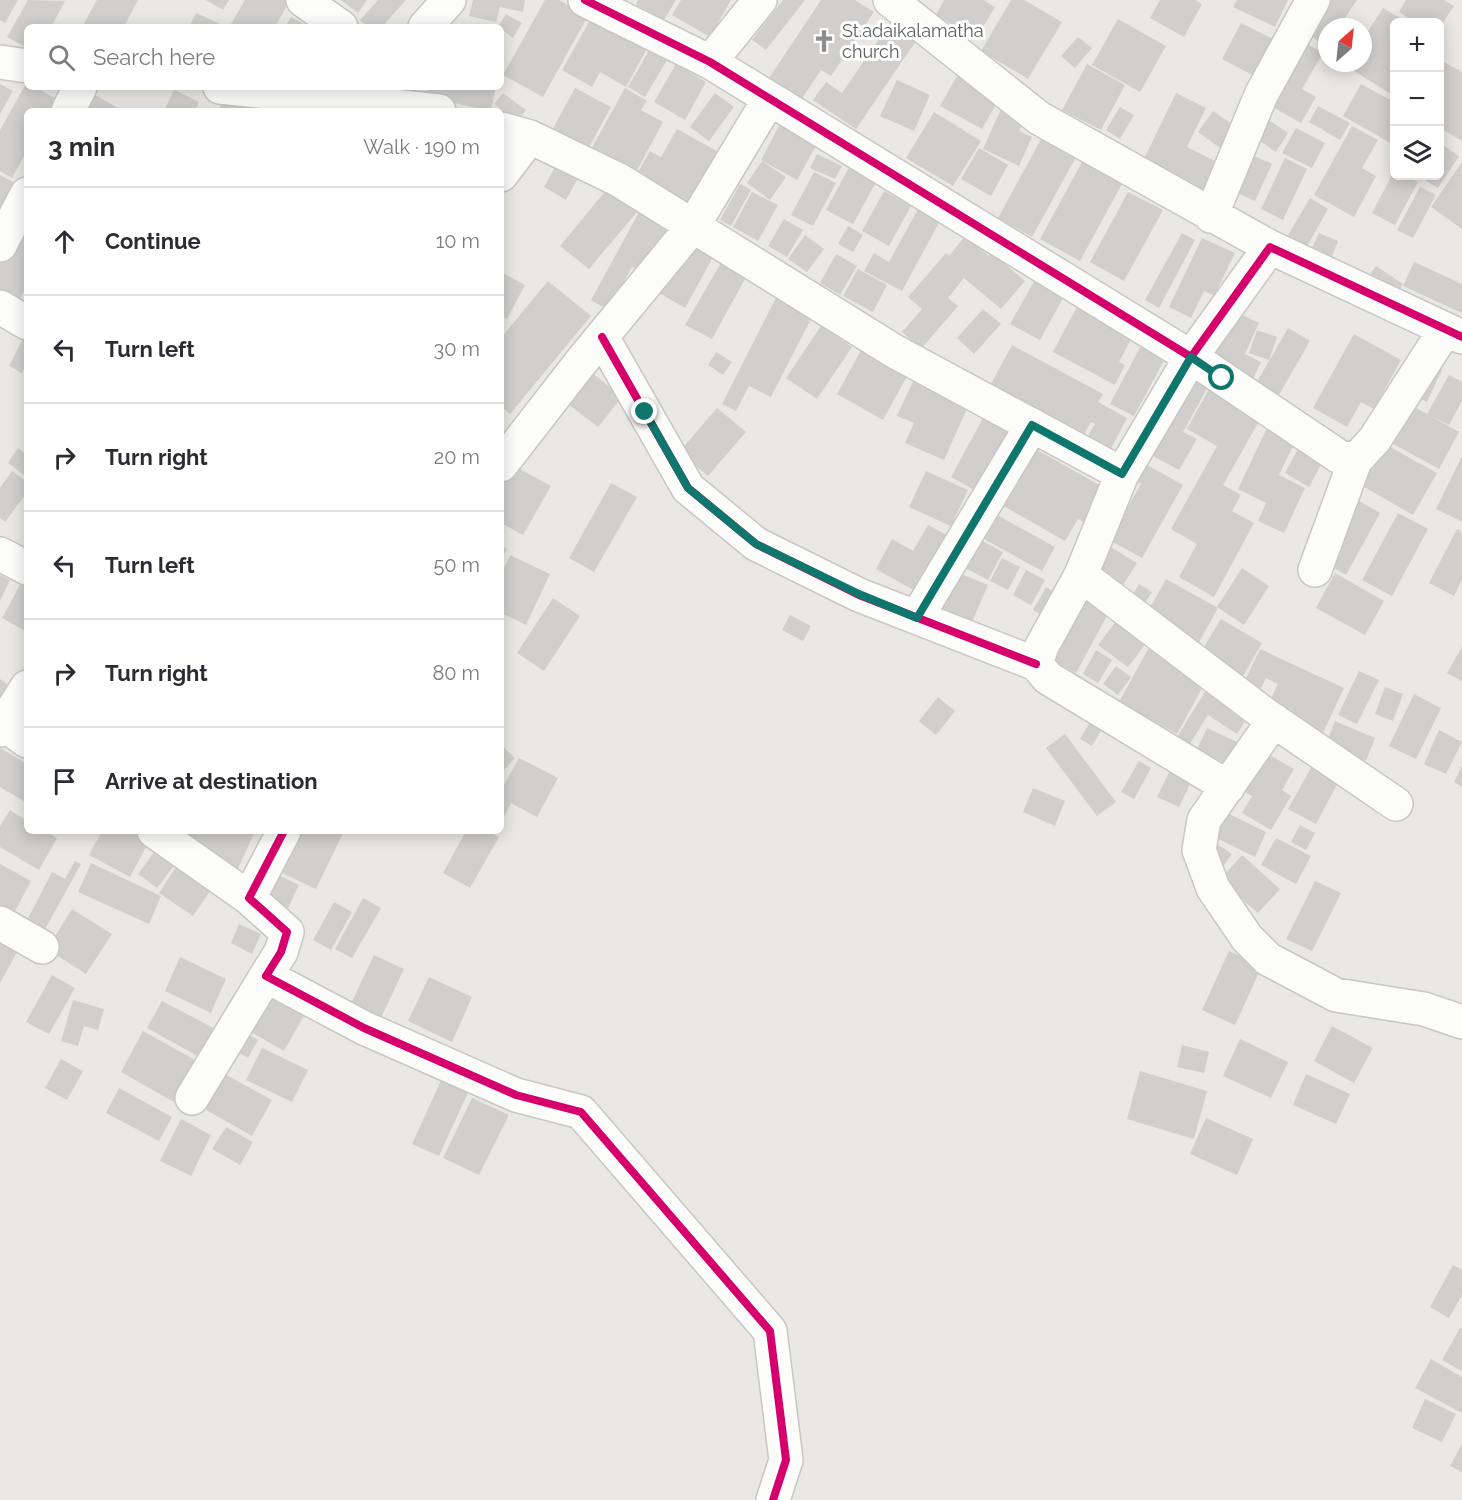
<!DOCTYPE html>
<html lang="en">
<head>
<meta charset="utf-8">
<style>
  :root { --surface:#fff; --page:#f2f2f3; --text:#2b2b33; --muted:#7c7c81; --line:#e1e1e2 }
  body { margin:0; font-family:Raleway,sans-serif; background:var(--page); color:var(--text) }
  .controls { position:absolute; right:18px; top:18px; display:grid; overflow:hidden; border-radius:9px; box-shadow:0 3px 15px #0003 }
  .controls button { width:54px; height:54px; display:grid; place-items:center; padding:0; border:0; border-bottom:2px solid var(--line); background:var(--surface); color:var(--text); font:30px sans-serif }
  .compass { position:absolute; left:1318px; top:18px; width:54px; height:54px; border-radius:50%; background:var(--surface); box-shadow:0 3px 15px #0003; rotate:27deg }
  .stop { position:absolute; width:18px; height:18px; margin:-14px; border:4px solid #0f766e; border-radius:50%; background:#fff }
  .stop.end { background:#0f766e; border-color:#fff; box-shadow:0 2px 6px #0008 }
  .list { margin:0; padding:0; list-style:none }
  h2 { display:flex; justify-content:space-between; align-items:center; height:78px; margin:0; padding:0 24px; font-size:26px }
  h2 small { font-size:20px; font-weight:400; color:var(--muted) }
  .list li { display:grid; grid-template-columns:39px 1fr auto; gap:18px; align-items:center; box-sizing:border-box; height:108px; padding:0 24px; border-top:2px solid var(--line) }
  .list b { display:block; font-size:22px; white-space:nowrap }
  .list em { font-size:20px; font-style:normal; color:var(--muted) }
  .icon { flex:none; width:33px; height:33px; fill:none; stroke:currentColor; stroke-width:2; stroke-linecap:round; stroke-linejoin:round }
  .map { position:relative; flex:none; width:1462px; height:1500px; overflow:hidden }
  .search { position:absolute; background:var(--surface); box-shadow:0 3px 15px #0003; left:24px; top:24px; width:480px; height:66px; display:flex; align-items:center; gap:15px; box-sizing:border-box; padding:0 21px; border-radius:9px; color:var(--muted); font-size:22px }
  .panel { position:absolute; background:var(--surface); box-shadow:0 3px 15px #0003; left:24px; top:108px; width:480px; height:726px; border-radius:9px }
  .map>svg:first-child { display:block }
  .building { fill:#d1cfcd }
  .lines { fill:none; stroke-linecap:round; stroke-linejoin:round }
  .minor-casing { stroke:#c6c7c6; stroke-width:36 }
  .minor { stroke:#fcfcfb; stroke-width:33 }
  .cycleway-casing { stroke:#fff; stroke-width:11 }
  .cycleway { stroke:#d6006c; stroke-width:8 }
  .route { stroke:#0f766e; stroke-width:8 }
  .labels { text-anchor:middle; stroke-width:6; stroke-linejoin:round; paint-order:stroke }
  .poi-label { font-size:18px; fill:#5a5e62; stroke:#fff; text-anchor:start }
</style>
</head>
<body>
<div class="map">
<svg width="1462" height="1500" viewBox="0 0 1462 1500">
  <rect width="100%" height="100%" fill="#eae8e4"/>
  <!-- building -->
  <path class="building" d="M0,0H18L5,23L0,20Z
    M28,0L65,1L51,27H27V48L7,37Z
    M97,0H138L124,27H82Z
    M206,0H229L223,10Z
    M245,0H290L275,27H236L231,24Z
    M341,0H367L358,13Z
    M378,0H406L382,27H368L360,20Z
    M473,0H525L523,12L500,7L496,22L469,16Z
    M545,0H559L588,16L543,97L503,75Z
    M638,0H676L664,20L636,5Z
    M681,0H731L710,37L672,15Z
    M783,0H805L766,50L752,40Z
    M821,0H855L874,12L831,76L821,70L799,103L767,81Z
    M944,0H983L995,7L976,39L936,15Z
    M1011,0H1024L1062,22L1028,79L981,51Z
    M1160,0H1195L1202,4L1184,37L1150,18Z
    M1237,0H1288L1275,27L1233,7Z
    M1322,0H1357L1339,27H1327L1325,46L1302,30Z
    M1406,0H1444L1454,6L1440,27V22H1415L1399,12Z
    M1383,8L1407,22H1394V96L1346,66L1348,63H1363V39Z
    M196,13L227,27H189Z
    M594,13L650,43L626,87L600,72L592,87L562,70Z
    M506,14L522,23L513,38L498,27Z
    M291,17L309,27H285Z
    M1118,19L1166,46L1140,92L1092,65Z
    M892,20L918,38L856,129L813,100L826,82L842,93Z
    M1241,23L1277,41L1258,78L1222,59Z
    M1078,37L1092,48L1075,68L1061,56Z
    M1300,40L1323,53L1302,89L1316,97L1301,123L1264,102Z
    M652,45L670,55L645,97L628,87Z
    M1440,60L1462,72V141L1440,128Z
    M676,64L706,82L685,120L654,102Z
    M1087,64L1125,85L1101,130L1062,110Z
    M958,74L1000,97L982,129L940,106Z
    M897,80L930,95L914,131L880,116Z
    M27,82V87H36L56,99L49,111H27V151L12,178L0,171V130Z
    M0,84L13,91L0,114Z
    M1361,84L1394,102V145L1343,116Z
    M428,87H496L491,111L426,97Z
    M575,88L611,107L587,151L551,132Z
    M625,88L647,101L641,110L663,122L634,176L590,151Z
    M174,90L199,102L195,111H164Z
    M92,93L123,111H82Z
    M503,93L526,110L517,122L494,104Z
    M715,93L734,107L709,141L690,127Z
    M1176,93L1206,108L1187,147L1219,163L1203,195L1141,165Z
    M227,94L261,111H218Z
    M1005,100L1029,111L1019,131L1032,137L1019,166L983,149Z
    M1318,106L1350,123L1340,140L1309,122Z
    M1120,107L1134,115L1120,139L1106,130Z
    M1213,111L1235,126L1220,148L1198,132Z
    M934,112L981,141L953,186L906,158Z
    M1263,116L1288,133L1276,152L1251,135Z
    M780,124L817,144L797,180L761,160Z
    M1352,126L1378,140L1362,168L1376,176L1354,217L1314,195Z
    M1296,128L1325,143L1312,168L1282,153Z
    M677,129L722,154L690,211L634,179L650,151L661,157Z
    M1046,130L1081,148L1032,237L998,218Z
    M1440,143L1459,156L1438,188L1419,176H1440Z
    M979,148L1008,165L991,196L961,179Z
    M1245,152L1272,164L1255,201L1229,189Z
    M817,154L842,166L835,179L810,168Z
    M561,156L583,169L566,200L544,187Z
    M1285,158L1307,169L1283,220L1261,209Z
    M762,161L786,177L770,200L747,183Z
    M852,162L879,177L853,224L826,210Z
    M1082,162L1122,184L1080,261L1040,239Z
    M1462,162V229L1431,207Z
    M1394,171V176H1406L1418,182L1395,225L1372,213Z
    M814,172L836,183L813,226L791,215Z
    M0,175L15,183L0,209Z
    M613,182L642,206L589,269L560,246Z
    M740,184L751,190L731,226L720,220Z
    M1420,187L1436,195L1413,238L1397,230Z
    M884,191L911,206L889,246L862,231Z
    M752,192L778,205L758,241L733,227Z
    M1128,192L1163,210L1124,281L1090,262Z
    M1310,198L1328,209L1306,248L1287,237Z
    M27,203V285L19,301L0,291V256Z
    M643,205L671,221L643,273L632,267L608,310L591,300Z
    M918,209L940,221L902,291L864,271L874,253L889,262Z
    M784,219L803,230L787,257L768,246Z
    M848,226L863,235L853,252L838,244Z
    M691,233L718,248L685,308L659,293Z
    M1182,233L1195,240L1159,308L1145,300Z
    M1319,233L1338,241L1330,261L1310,252Z
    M805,235L824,249L807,272L788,259Z
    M965,236L989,256L992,253L1025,281L1001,309L964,278L948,298L958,306L921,349L902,332L922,309L908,297L946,253L949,256Z
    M1202,238L1235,253L1214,296L1204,291L1191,318L1169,307Z
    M726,254L751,268L712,339L685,325Z
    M836,254L857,266L840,295L820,283Z
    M1414,262L1462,284V313L1403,286Z
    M1376,266L1403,284L1394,298L1366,280Z
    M858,269L887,285L873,312L843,296Z
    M1040,271L1069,287L1040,340L1010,324Z
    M501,272L525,285L507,319L501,316Z
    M548,281L591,316L510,414L501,406V338Z
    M779,292L815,311L771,397L749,386L736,411L722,404Z
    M1081,299L1137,328L1119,362L1125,365L1115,385L1053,352Z
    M1225,307L1259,323L1245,354L1261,362L1252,381L1202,358Z
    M983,309L1001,324L974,354L957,338Z
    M821,326L852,347L817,399L786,378Z
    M1288,328L1310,341L1276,400L1254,387Z
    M1257,330L1277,337L1269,360L1249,353Z
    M27,331V363L22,373L9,366Z
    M1354,334L1401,360L1374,409L1361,402L1347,427L1313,408Z
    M1143,342L1167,355L1134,416L1110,404Z
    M865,343L911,369L883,420L837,394Z
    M1012,345L1103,394L1098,402L1127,418L1107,456L1084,443L1095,424L1091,422L1080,441L987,391Z
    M716,352L732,362L723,375L708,365Z
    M1427,363L1442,370L1427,402L1412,395Z
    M584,366L622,397L598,427L560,398Z
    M1449,375L1462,382V401L1449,425L1431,416L1459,432L1439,469L1384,439L1405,402L1427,414Z
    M915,377L970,402L944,460L905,443L914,423L897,416Z
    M1193,377L1209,385L1183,432L1197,439L1179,470L1151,455Z
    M1210,387L1262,416L1223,485L1241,495L1232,511L1254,523L1214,597L1179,577L1197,544L1171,529L1217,446L1187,429Z
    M717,408L746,432L708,476L679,452Z
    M984,416L1015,432L982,494L951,477Z
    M1267,428L1295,442L1279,475L1305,488L1284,533L1258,521L1266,503L1238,489Z
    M1376,439L1437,473L1413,515L1352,480Z
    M1025,443L1108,490L1088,525L1078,519L1065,541L993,500Z
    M18,448L27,455L24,475L8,463Z
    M1298,449L1322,463L1309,487L1285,473Z
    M1462,456V522L1436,509Z
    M507,462L551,486L523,535L501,523V472Z
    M1147,465L1183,485L1142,558L1109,540L1141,484L1137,482Z
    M12,471L27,482V492L5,522L0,518V488Z
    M926,471L968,490L951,526L909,507Z
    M611,483L637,497L594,572L569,558Z
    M1354,498L1380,513L1346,575L1320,560Z
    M988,510L1055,547L1042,571L975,534Z
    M1398,513L1428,529L1392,596L1362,580Z
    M928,525L947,535L915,591L876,569L892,539L913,551Z
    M1457,529L1462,532V580L1454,596L1429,583Z
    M971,535L1003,552L988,580L956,563Z
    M501,546L507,549L501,559Z
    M1109,546L1137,563L1121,588L1094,571Z
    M510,555L550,574L526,625L501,613V575Z
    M1002,558L1020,567L1008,590L990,581Z
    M1242,568L1269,586L1244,625L1217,607Z
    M1026,570L1045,580L1031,605L1013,595Z
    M954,571L988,585L971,624L938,609Z
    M27,572V632L2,618Z
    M1335,573L1384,601L1365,635L1316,608Z
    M0,575L10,580L0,601Z
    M1166,579L1218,608L1197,646L1146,615Z
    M1139,584L1152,592L1140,610L1128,603Z
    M1046,587L1065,598L1052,620L1033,610Z
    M553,598L580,616L544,671L517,653Z
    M1082,599L1108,614L1076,673L1050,659Z
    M790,615L811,626L803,641L782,630Z
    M1221,619L1262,643L1243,676L1201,652Z
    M1117,620L1147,642L1128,667L1098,645Z
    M1462,647V681L1447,673Z
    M1148,649L1206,681L1177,734L1119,702Z
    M1260,649L1344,688L1323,733L1267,707L1278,684L1266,678L1258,694L1242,687Z
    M1096,650L1112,660L1098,683L1083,674Z
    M1116,666L1131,677L1118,695L1103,684Z
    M1359,671L1379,680L1357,724L1338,715Z
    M0,679L10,686L0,701Z
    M1208,687L1250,713L1237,734L1208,715L1189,745L1177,737Z
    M1385,687L1403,694L1393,721L1375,714Z
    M1414,694L1441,708L1416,759L1389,746Z
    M938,697L955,711L936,735L919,721Z
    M1093,717L1105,724L1092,746L1080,739Z
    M1335,721L1375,738L1366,761L1326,744Z
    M1207,728L1239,743L1229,765L1197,749Z
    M1439,730L1462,742L1446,774L1424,764Z
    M1065,734L1116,802L1097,816L1046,748Z
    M501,745L515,758L501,773Z
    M0,748L27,764V803L0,787Z
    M1261,750L1294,769L1282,790L1291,796L1271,830L1242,813L1252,796L1239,789Z
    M519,758L558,778L537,817L511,803L501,823V790Z
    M1139,761L1151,768L1134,799L1121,792Z
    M1312,766L1339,781L1316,824L1288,809Z
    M1462,766V787L1454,782Z
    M1169,772L1191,782L1179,807L1157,797Z
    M1033,788L1065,801L1055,826L1023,812Z
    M10,810L27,821V831H45L57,838L39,870L0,847V826Z
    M1223,811L1266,832L1255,857L1210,835Z
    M1300,825L1315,833L1306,850L1291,842Z
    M102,831L154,832L130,877L89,855Z
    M190,831H255L234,878L184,844Z
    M295,831H344L316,889L276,870Z
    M466,831H488L499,837L470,888L443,873Z
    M1276,838L1311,856L1296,884L1261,865Z
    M161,843L180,858L157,888L138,874Z
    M1216,843L1232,854L1222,868L1206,857Z
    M1242,855L1280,889L1258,913L1220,880Z
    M182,858L217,881L193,916L159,893Z
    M75,861L81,864L44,931L26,922L52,872L65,879Z
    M91,863L161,896L149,924L78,892Z
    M0,864L31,881L13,915L0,907Z
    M272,872L299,885L288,908L261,895Z
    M1315,881L1341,893L1312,951L1286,939Z
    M363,898L381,908L352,958L335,949Z
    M334,902L352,912L331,950L313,940Z
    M72,909L112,934L86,974L47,949Z
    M239,924L261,934L252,954L231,943Z
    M0,938L19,949L0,983Z
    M1229,951L1262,966L1235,1025L1202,1010Z
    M374,955L404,969L379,1022L349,1008Z
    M180,957L226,979L211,1013L165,991Z
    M52,975L75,988L49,1034L26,1022Z
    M429,977L472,997L452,1042L408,1021Z
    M271,992L306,1012L284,1051L249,1031Z
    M73,1000L104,1009L98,1030L84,1026L78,1046L61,1041Z
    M162,1001L219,1031L203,1059L147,1028Z
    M1332,1026L1373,1048L1354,1083L1314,1061Z
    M237,1028L258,1040L248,1058L227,1046Z
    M143,1031L197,1061L174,1102L121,1072Z
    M1240,1039L1288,1062L1271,1098L1223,1076Z
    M1182,1045L1209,1052L1204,1073L1177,1067Z
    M262,1048L308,1070L292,1102L246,1080Z
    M61,1059L83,1071L67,1100L45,1088Z
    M214,1068L272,1100L252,1136L194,1103Z
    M1140,1071L1207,1091L1194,1139L1127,1119Z
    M444,1074L471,1086L439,1156L412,1144Z
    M1306,1074L1350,1094L1336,1124L1293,1105Z
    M119,1088L172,1117L159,1141L106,1113Z
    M472,1098L509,1115L479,1175L443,1158Z
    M1206,1118L1253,1139L1237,1175L1190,1154Z
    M181,1119L211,1135L191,1176L160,1161Z
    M226,1127L253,1142L240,1165L212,1149Z
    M1453,1265L1462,1270V1295L1449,1318L1430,1307Z
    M1460,1328L1462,1329V1371L1442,1360Z
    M1431,1359L1462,1377V1413L1415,1388Z
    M1425,1399L1456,1414L1442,1442L1412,1428Z
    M1462,1444V1472L1450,1466Z"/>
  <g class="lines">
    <!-- minor casing -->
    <g class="minor-casing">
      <path id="minor" d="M303,0L341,27
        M585,0L710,62L1191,357L1270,247L1462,337
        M890,0L1039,118L1270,247
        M425,27L449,0
        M0,62L27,66
        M710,62L760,0
        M220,87L439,111
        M68,111L80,87
        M501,129L530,137L619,180L894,351L1122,474L1191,357L1338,456L1355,461
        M501,175L530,137
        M1211,216L1261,95L1313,0
        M0,245L27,194
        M0,307L27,323
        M602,337L688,488L756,544L859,595L1036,664
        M501,465L581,362L693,226L768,101
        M1122,474L1081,575L1042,646L1036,664L1048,678L1228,787
        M0,554L27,568
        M1315,570L1355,461L1375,439L1445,330
        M1081,575L1267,716L1396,804
        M917,617L1032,425
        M1274,720L1204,820L1199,850L1213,888L1247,938L1268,959L1336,995L1424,1009L1462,1022
        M3,724L27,741
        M0,730L27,687
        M154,831L249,898
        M284,831L249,898L287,932L281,952L266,976L364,1028L516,1095L581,1112L770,1331L786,1460L773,1500
        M0,923L42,947
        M192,1098L266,976"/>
    </g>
    <!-- minor -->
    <use href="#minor" class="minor"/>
    <!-- cycleway casing -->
    <g class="cycleway-casing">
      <path id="cycleway" d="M585,0L710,62L1191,357L1270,247L1462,337
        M602,337L688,488L756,544L859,595L1036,664
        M284,831L249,898L287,932L281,952L266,976L364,1028L516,1095L581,1112L770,1331L786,1460L773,1500"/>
    </g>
    <!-- cycleway -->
    <use href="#cycleway" class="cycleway"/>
  </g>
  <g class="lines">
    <!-- route -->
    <path class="route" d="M645,412L688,488L756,544L859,594L917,618L1032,425L1122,474L1191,357L1222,378"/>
  </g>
  <!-- icons -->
  <defs>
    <g id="church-bare" transform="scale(1.8)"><path d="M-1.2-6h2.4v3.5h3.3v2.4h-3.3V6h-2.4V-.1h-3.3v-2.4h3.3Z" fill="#8c8e90" stroke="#fff" stroke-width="2.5" paint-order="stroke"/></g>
  </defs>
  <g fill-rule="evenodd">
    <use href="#church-bare" x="824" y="41"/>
  </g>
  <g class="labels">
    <!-- poi labels -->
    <g class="poi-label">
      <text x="842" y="37">St.adaikalamatha<tspan x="842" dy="21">church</tspan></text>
    </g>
  </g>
</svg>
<div class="controls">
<button>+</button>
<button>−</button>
<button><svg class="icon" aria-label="layers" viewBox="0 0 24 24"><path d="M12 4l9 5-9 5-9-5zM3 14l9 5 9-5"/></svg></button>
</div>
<svg class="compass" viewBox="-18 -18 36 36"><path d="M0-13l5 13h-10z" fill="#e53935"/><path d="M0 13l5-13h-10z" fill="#7c7c81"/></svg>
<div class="stop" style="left:1222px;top:378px"></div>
<div class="stop end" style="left:645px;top:412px"></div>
<div class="search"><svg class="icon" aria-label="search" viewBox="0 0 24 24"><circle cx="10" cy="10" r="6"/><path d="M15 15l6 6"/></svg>Search here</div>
<section class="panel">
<h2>3 min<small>Walk · 190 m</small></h2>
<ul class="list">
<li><svg class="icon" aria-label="ahead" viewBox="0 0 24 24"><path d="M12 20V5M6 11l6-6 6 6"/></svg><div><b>Continue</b></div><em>10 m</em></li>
<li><svg class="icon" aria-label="left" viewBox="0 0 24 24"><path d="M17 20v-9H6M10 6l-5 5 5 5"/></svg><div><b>Turn left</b></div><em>30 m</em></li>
<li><svg class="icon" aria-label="right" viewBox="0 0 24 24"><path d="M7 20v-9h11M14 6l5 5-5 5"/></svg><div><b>Turn right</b></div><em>20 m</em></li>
<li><svg class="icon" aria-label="left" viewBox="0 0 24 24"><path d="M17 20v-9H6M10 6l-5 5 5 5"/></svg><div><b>Turn left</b></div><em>50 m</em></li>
<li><svg class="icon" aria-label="right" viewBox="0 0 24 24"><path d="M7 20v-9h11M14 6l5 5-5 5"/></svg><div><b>Turn right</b></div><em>80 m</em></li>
<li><svg class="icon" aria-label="arrive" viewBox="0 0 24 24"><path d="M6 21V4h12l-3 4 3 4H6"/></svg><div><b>Arrive at destination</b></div></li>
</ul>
</section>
</div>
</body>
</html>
